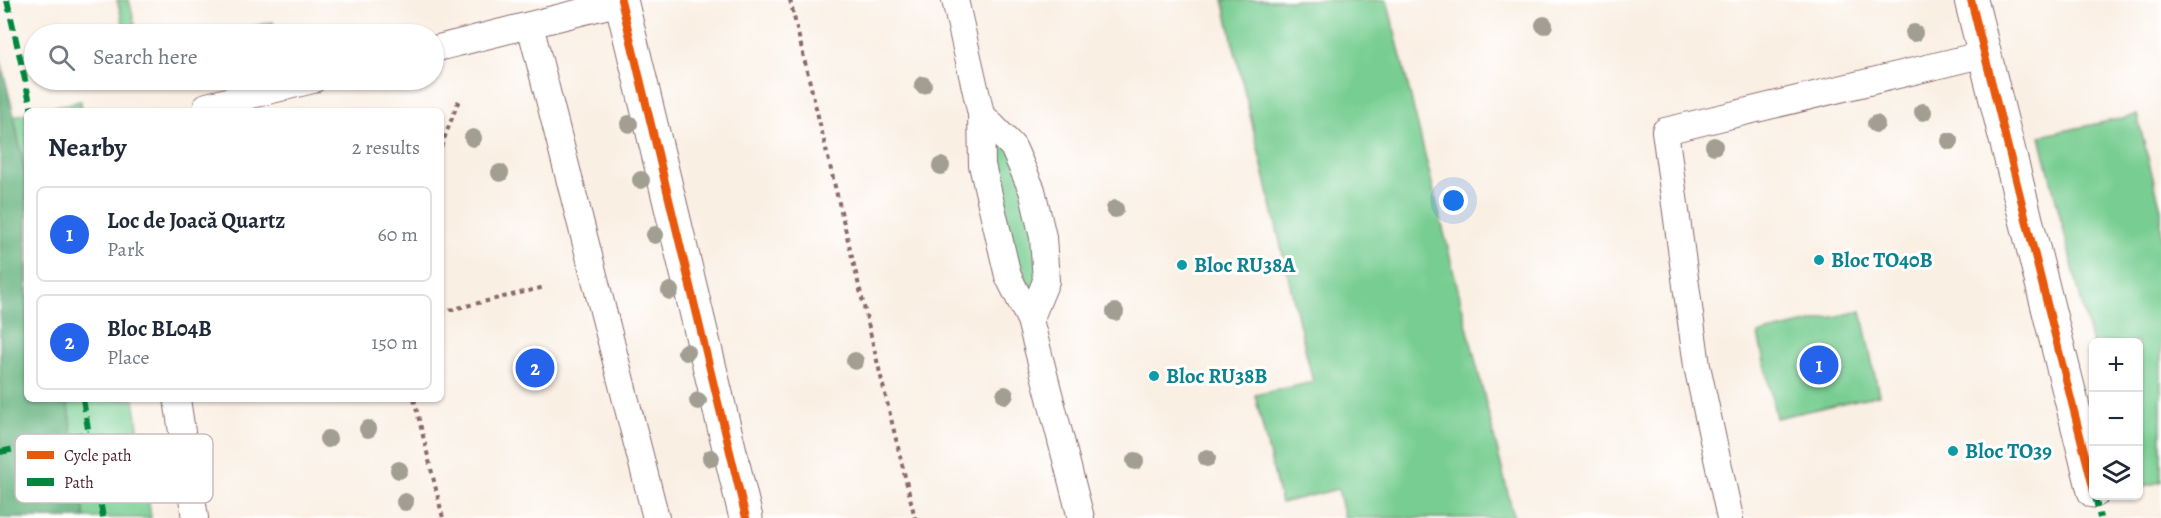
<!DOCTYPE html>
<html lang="en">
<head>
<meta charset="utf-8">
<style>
  :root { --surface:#fff; --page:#f2f2f3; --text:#1f2937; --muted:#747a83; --line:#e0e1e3; --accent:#2563eb }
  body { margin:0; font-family:Alegreya,serif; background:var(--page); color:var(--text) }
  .controls { position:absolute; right:18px; bottom:18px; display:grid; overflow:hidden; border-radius:9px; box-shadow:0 2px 4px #0004 }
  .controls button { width:54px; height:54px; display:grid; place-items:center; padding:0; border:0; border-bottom:2px solid var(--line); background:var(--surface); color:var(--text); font:30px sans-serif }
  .you { position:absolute; left:1454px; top:201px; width:21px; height:21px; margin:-15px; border:4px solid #fff; border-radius:50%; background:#1a73e8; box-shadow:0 0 0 9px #1a73e833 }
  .badge { display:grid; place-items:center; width:39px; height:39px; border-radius:50%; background:var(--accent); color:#fff; font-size:20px; font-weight:700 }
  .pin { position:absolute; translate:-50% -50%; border:3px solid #fff; box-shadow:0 2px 6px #0006 }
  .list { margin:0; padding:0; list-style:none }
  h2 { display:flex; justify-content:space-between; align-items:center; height:78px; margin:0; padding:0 24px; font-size:26px }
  h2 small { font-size:20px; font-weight:400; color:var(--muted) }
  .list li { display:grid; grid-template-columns:39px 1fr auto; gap:18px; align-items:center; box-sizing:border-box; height:96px; margin:0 12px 12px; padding:0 12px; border:2px solid var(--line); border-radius:9px }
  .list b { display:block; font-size:22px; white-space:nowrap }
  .list p { margin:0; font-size:20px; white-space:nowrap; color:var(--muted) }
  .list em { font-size:20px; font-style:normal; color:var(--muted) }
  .icon { flex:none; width:33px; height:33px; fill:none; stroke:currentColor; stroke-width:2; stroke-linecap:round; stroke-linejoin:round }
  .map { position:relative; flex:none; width:2161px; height:518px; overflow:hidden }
  .search { position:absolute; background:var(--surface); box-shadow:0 2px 4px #0004; left:24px; top:24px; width:420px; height:66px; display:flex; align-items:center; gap:15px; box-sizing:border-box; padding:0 21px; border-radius:33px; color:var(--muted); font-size:22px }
  .panel { position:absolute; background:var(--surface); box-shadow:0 2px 4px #0004; left:24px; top:108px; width:420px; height:294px; border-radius:9px }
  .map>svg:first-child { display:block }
  .green { fill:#78ce92; stroke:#61765e; stroke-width:1.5 }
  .forest { fill:#62b17c; stroke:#566854; stroke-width:1.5 }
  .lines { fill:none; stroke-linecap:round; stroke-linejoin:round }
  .lane-casing { stroke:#88686b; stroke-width:28 }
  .street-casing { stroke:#88686b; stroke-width:35 }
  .path { stroke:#88686b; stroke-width:4; stroke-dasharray:4.5 4.5; stroke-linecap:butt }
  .lane { stroke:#fff; stroke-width:26 }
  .street { stroke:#fff; stroke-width:33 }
  .quiet { stroke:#00873e; stroke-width:6; stroke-dasharray:12 6; stroke-linecap:butt }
  .cycleway-casing { stroke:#fff; stroke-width:11 }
  .cycleway { stroke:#e8590c; stroke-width:8 }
  .tree { fill:#a29e92 }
  .culture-dot { fill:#0f9aa8; stroke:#fff; stroke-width:2 }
  .labels { text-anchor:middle; stroke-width:6; stroke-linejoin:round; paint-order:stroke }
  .culture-label { font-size:21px; font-weight:bold; fill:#0d838f; stroke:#fff; text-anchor:start }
  .key { fill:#fff; stroke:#c9bcbf; stroke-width:1.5 }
  .key-label { font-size:16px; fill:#4a1f2b }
</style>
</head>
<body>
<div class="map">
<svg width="2161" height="518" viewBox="0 0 2161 518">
  <rect width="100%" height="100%" fill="#fff"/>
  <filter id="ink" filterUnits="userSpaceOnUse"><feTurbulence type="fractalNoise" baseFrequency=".0167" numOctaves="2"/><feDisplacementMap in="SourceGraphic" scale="12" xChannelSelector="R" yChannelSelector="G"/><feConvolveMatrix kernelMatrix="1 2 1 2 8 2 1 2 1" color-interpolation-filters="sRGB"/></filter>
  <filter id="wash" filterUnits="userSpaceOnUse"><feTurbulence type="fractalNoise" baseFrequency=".008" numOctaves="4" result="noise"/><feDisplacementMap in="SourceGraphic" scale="24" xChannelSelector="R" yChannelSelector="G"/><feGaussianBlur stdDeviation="1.35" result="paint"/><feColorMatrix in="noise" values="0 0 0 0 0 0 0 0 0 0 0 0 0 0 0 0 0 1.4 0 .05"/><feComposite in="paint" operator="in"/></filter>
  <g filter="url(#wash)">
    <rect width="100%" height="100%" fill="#faefe3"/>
    <!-- green -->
    <path class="green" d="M117,0H129L137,33L126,34Z
      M1223,0H1387L1514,518H1345L1338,489L1281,503L1255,395L1313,382Z
      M273,22L276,34H220Z
      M81,101V111H34Z
      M27,113V186L14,116Z
      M981,114L1013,147L1043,237L1030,320Z
      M2137,115L2161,209V482L2139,487L2138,342H2094L2093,348L2040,136Z
      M1861,311L1879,395L1776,418L1758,334Z
      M67,399H134L151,518H85Z"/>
    <!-- forest -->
    <path class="forest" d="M0,58L14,116L27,186V399H67L85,518H0Z"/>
  </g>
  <g filter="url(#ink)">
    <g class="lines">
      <!-- lane casing -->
      <g class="lane-casing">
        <path id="lane" d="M955,0L981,114L982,165L1008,276L1030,320L1046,281L1043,237L1032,190L1013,147L981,114
          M530,25L656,518
          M434,49L621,2
          M206,111L207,106L313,80
          M1030,320L1081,518
          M177,399L195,518
          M1730,518L1697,366L1665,131L1985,54"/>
      </g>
      <!-- street casing -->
      <g class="street-casing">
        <path id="street" d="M621,0L746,518
          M1971,0L2094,491"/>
      </g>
      <!-- path -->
      <path class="path" d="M790,0L915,518
        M441,147L460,97
        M441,312L545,287
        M414,399L443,518"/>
      <!-- lane -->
      <use href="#lane" class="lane"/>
      <!-- street -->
      <use href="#street" class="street"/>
      <!-- quiet -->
      <path class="quiet" d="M7,0L32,111
        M83,399L103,518
        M0,452L89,433
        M2095,496L2100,518"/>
      <!-- cycleway casing -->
      <g class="cycleway-casing">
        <path id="cycleway" d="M621,0L746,518
          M1971,0L2094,491"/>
      </g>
      <!-- cycleway -->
      <use href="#cycleway" class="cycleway"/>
    </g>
    <!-- trees -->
    <g class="tree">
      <circle cx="1544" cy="25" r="9"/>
      <circle cx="1914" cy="33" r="9"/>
      <circle cx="923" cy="85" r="9"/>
      <circle cx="1923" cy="112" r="9"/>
      <circle cx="629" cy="124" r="9"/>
      <circle cx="1876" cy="124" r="9"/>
      <circle cx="473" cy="138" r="9"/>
      <circle cx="1950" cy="141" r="9"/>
      <circle cx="1714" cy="146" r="9"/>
      <circle cx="941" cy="166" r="9"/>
      <circle cx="500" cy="173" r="9"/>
      <circle cx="641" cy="180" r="9"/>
      <circle cx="1115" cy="209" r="9"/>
      <circle cx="655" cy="235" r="9"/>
      <circle cx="670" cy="291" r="9"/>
      <circle cx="1115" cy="312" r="9"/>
      <circle cx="686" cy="352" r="9"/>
      <circle cx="855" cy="361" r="9"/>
      <circle cx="1005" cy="395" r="9"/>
      <circle cx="698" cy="401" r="9"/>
      <circle cx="368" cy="429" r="9"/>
      <circle cx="328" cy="439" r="9"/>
      <circle cx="711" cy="458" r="9"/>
      <circle cx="1207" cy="458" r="9"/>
      <circle cx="1135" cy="461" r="9"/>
      <circle cx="399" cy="470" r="9"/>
      <circle cx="405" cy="502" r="9"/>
    </g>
  </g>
  <!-- markers -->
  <g class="culture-dot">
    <circle cx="1819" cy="260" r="6"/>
    <circle cx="1182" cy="265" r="6"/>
    <circle cx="1154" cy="376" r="6"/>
    <circle cx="1953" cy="451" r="6"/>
  </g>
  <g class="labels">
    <!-- culture labels -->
    <g class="culture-label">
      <text x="1831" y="267">Bloc TO40B</text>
      <text x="1194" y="272">Bloc RU38A</text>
      <text x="1166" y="383">Bloc RU38B</text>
      <text x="1965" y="458">Bloc TO39</text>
    </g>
  </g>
  <!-- legend -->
  <rect x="15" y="434" width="198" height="69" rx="9" class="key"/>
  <rect x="27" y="451" width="27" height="8" fill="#e8590c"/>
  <rect x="27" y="478" width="27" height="8" fill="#00873e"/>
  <g class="key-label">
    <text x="64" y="461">Cycle path</text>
    <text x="64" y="488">Path</text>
  </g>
</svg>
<div class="controls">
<button>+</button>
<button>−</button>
<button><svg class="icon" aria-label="layers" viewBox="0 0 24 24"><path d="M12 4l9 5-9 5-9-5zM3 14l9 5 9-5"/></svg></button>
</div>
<div class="you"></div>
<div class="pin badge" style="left:1819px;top:365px">1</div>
<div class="pin badge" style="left:535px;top:368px">2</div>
<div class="search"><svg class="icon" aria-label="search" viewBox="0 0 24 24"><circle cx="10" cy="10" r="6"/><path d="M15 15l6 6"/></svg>Search here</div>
<section class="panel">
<h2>Nearby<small>2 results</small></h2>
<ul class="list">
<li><span class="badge">1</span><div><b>Loc de Joacă Quartz</b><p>Park</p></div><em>60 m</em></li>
<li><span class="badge">2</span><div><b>Bloc BL04B</b><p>Place</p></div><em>150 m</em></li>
</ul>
</section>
</div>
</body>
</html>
